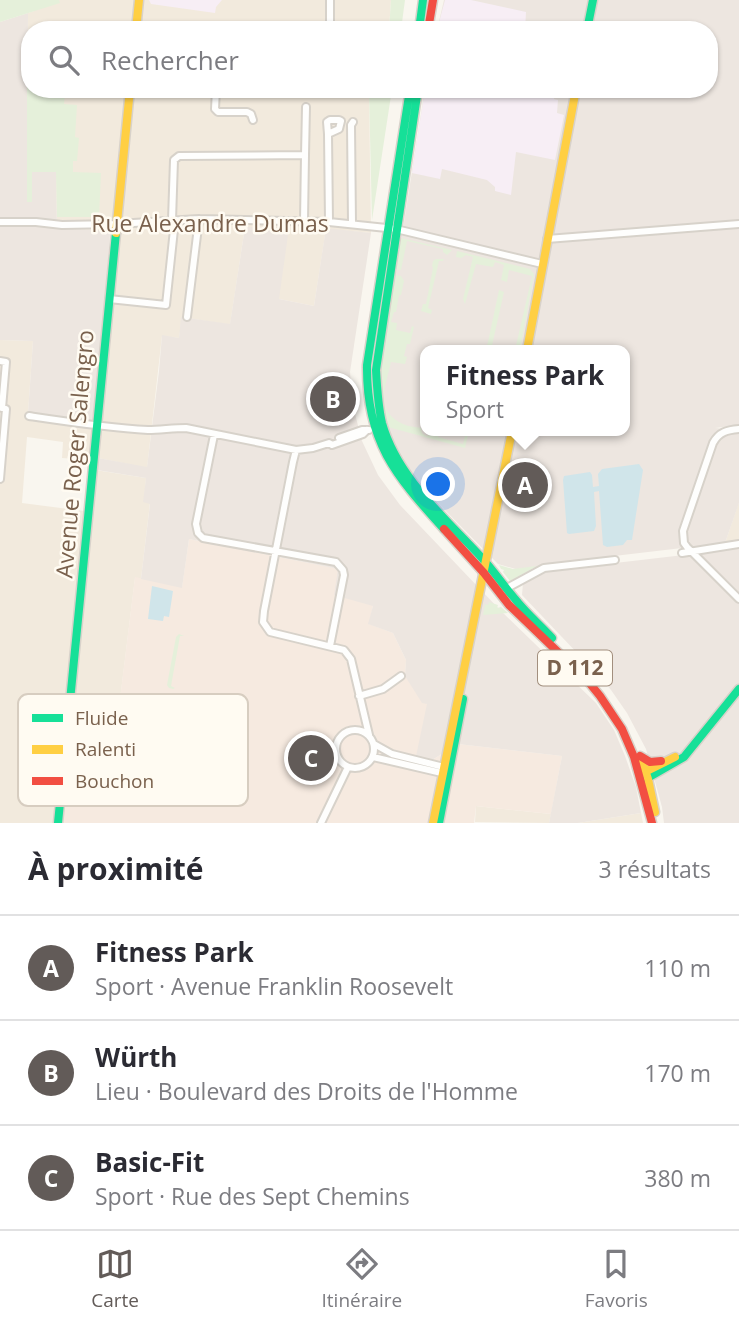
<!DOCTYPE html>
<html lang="fr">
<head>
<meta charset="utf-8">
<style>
  :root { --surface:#fff; --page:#f2f2f3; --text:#2b2b33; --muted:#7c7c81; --line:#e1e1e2; --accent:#625b58 }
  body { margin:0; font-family:"Open Sans",sans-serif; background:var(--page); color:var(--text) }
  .you { position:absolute; left:439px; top:485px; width:24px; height:24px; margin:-18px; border:5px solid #fff; border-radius:50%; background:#1a73e8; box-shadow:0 0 0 10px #1a73e833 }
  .badge { display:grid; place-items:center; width:46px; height:46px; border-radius:50%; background:var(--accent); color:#fff; font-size:23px; font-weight:700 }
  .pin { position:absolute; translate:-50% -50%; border:4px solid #fff; box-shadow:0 2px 7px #0006 }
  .popup { position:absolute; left:420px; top:345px; width:210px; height:91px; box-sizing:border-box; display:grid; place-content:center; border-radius:14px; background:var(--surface); filter:drop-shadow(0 2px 5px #0005); font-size:23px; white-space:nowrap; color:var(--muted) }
  .popup b { font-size:26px; color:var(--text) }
  .popup::after { content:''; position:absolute; left:50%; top:100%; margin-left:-14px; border:14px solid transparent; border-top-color:var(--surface) }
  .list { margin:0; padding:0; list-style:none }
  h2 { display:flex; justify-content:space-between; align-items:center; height:91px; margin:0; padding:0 28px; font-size:30px }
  h2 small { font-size:23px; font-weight:400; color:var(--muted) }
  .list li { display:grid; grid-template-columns:46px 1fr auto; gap:21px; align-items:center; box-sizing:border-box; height:105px; padding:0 28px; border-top:2px solid var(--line) }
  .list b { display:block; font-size:26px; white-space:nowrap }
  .list p { margin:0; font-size:23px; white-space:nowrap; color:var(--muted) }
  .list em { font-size:23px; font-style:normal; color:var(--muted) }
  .icon { flex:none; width:38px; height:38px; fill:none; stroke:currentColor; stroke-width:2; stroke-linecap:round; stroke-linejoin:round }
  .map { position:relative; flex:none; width:739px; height:823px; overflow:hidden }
  .search { position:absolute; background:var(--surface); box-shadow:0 2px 5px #0004; left:21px; right:21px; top:21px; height:77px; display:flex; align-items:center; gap:18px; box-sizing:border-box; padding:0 24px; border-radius:28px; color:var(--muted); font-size:26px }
  .sheet { height:406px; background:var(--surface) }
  nav { display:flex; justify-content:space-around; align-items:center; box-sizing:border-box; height:98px; border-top:2px solid var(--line); background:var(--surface); font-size:19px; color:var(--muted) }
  nav a { display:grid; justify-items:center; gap:4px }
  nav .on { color:var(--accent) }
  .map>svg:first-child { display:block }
  .residential { fill:#f2eadd }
  .commercial { fill:#f6eae0 }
  .industrial { fill:#ede6e0; fill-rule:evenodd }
  .education { fill:#f7eef5 }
  .green { fill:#e5f0da }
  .water { fill:#d0e5ea }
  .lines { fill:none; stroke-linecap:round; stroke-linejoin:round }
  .street-casing { stroke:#d7d2ca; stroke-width:10 }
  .fast-casing { stroke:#d8d2ca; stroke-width:11 }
  .slow-casing { stroke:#d8d2ca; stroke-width:11 }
  .jam-casing { stroke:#d8d2ca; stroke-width:11 }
  .street { stroke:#fefefd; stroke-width:6 }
  .fast { stroke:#16e098; stroke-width:8 }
  .slow { stroke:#ffcf43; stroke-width:8 }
  .jam { stroke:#f24e42; stroke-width:8 }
  .labels { text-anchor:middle; stroke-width:5; stroke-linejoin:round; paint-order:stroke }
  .shield { fill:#fffbf2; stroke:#a28f7e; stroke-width:2 }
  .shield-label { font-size:21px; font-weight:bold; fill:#7a614d }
  .street-label { font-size:23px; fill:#7a614d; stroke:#fffbf2 }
  .key { fill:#fffbf2; stroke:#d7cdc0; stroke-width:2 }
  .key-label { font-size:19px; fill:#7a614d }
</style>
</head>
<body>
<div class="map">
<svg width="739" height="823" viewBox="0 0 739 823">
  <rect width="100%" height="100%" fill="#f9f6ef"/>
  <!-- residential -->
  <path class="residential" d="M32,0H391L389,30H30V89H384V93H369L371,233L326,229L314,306L279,299L245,227L230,325L182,317L179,338L162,336L147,468L98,458L121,230L57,229L56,172H27L28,13L34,11Z
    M0,340L33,341L28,413L92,422L90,460L62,458L63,442L27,437L22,503L84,511L89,469L146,478L144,501L150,503L141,579L135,578L107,805L65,801L62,823H0Z
    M739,503V541L725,543L738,505Z
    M476,806L551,814L549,823L475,822Z
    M641,813L643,823H578Z"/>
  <!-- commercial -->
  <path class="commercial" d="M189,539L339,569L373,606L369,624L393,633L406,660L405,676L427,704L432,760L458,744L562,756L551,814L476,806L474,823H62L65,801L107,804L135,577L182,587Z"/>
  <!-- industrial -->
  <path class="industrial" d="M444,0H739V425L715,428L739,430V503L725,543L727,548L739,546V823H664L662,807L646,749L627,713L611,690L599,676L522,595L523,583L546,571L684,555L682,548L597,558L519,570L498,564L427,492L409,468L392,438L388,427L382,402L381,387L384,349L425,89H709V30H437ZM425,350H625V431H425Z
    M28,13L27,171L56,172L57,229L107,230L110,234L104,315L92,422L28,413L33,341L0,340V22Z
    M245,227L289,228L279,299L314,306L326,228L371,233L350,372L352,402L362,441L378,475L400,505L500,610L596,703L614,730L625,756L636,787L641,813L578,823H549L562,756L458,744L432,760L416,756L427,704L422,703L405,676L406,660L393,633L368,624L373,606L334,595L338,569L189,539L182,588L141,579L150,504L143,502L146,478L97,470L98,458L147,467L159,371L162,335L179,338L181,317L230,324Z"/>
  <!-- education -->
  <path class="education" d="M149,0H222L216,7L215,13L151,4Z
    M445,0H471L526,12L525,30H437Z
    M425,89H556L554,99L558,100L557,113L564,115L555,160L516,152L511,195L495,191V187L487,180L442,169L440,179L412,173Z"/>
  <!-- green -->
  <path class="green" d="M0,0H59L60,3L0,22Z
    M391,0H405L401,30H389Z
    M27,51H30V89H101V98L65,95L64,104L77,105L75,137L79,138L77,161H73V172L101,173L99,217H57L56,172H32V202H27Z
    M384,89H392L372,220L369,93H384Z
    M401,238L452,250L447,255L443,252V249L407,241L401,270L396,269Z
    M457,251L530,269L534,274L520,350H515L532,276L509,270L507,282L501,280L504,265L495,262L493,267L476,264L465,304L463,299L473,257L466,255L461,258L456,257Z
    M436,259H444L443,261H439L428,308L432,310L431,314L421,311L423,304H426L433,268L432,266L433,261Z
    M395,275L401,276L404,281L401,295H399L396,312H394L391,322L397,323L396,330L410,333L412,326L414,327L410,344H407L404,356L407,357L405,364L391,362C386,385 375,408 399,422C405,426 415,427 421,428L422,433L426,436L432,434L433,431H439L438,437L463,444L466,431H469L465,448L388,427L382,402L381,369Z
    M499,290L504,292L491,350H488L486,348L488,342Z
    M499,565L513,569L537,566L510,581L503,572L504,570L501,569Z
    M489,602L498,605L497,608L501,607L508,613L483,615L485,604L488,605Z
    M179,634L184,636H180L171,686L175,688L173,689L169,688L167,685L176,637Z"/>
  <!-- water -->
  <path class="water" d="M639,464L643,470L632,540H627L623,545L607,547L603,545L599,491L594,492L596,526L594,531L569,534L567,533L563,480L564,476L590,472L592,475L593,487L599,486L598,474L602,469Z
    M152,586L173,591L169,617L164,616L163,621L148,619Z"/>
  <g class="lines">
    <!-- street casing -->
    <g class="street-casing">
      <path id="street" d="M330,30V0
        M216,89L215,109L218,112H247L251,114L253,120
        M328,134L339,129L341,121L339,120H330L327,122L328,134L329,222
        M305,155L306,107
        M172,220L174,160L179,156L305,155L304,221
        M0,222H36L62,225L117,224L199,219L329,222L396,229L542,264
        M352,224L351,125L353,122
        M547,239L739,224
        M109,299L166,305L175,220
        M187,317L199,219
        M0,361L6,362L2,408
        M0,407L6,409L0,479
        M29,416C69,422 108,428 148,430C160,430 173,428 186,428L296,450L313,448L329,443L332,445L363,434L367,430
        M739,429C727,430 719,432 713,443L683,531L684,543L687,547L739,599
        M214,435L196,524L198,533L203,538L336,562L343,570L344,575L330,646
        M339,438L362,430H369
        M296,450L293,462L264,611L263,622L270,632L344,650L351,659L369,735
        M682,553L739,544
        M507,588L544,568L615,560
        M359,696L383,689L401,676
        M336 749a19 19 0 1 1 38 0a19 19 0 1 1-38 0Z
        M374,744L392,754L448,768
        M373,757L446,774
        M321,823L348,767"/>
    </g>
    <!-- fast casing -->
    <g class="fast-casing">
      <path id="fast" d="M419,30L423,0
        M587,30L593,0
        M410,89L367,365C366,441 395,475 444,529
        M418,89L376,370C377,388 378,406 382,423C397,477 444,517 481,557C493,570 503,585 515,599C526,613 540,625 552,638
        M644,780L684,757L739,689
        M58,823L116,233
        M439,823L463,699"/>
    </g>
    <!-- slow casing -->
    <g class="slow-casing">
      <path id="slow" d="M136,30L139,0
        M116,233L130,89
        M527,350L576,89
        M642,761L648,779L655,812
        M643,773L675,757
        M433,823L512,431"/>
    </g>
    <!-- jam casing -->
    <g class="jam-casing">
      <path id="jam" d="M428,30L433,0
        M444,529L484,573L509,605L587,680L600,696L622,729L634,757L652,823
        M640,756L650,762L661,761"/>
    </g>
    <!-- street -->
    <use href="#street" class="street"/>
    <!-- fast -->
    <use href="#fast" class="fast"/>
    <!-- slow -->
    <use href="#slow" class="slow"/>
    <!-- jam -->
    <use href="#jam" class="jam"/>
  </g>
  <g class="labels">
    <!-- shield labels -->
    <rect class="shield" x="538" y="650.5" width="74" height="35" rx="5"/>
    <g class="shield-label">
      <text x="575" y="675">D 112</text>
    </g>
    <!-- street labels -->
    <g class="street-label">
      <text x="210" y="232">Rue Alexandre Dumas</text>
      <text transform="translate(75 454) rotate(-85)" y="8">Avenue Roger Salengro</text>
    </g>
  </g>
  <!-- legend -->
  <rect x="18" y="694" width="230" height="112" rx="10" class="key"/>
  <rect x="32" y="714" width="31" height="8" fill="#16e098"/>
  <rect x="32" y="745" width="31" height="9" fill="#ffcf43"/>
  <rect x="32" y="777" width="31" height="8" fill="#f24e42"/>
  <g class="key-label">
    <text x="75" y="725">Fluide</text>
    <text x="75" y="756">Ralenti</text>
    <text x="75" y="788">Bouchon</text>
  </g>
</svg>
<div class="you"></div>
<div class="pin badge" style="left:525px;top:485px">A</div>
<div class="popup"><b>Fitness Park</b>Sport</div>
<div class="pin badge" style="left:333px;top:399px">B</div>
<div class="pin badge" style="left:311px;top:758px">C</div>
<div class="search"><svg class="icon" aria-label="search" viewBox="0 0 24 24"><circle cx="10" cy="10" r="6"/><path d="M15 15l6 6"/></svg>Rechercher</div>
</div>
<section class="sheet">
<h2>À proximité<small>3 résultats</small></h2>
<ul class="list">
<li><span class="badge">A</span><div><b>Fitness Park</b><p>Sport · Avenue Franklin Roosevelt</p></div><em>110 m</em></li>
<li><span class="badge">B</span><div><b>Würth</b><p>Lieu · Boulevard des Droits de l'Homme</p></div><em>170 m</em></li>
<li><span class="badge">C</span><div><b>Basic-Fit</b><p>Sport · Rue des Sept Chemins</p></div><em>380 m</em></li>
</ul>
</section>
<nav>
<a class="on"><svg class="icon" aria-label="map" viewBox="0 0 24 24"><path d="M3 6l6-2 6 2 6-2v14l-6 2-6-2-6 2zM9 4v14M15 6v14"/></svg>Carte</a>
<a><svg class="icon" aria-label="directions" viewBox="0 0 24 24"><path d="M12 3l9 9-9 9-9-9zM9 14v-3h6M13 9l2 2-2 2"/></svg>Itinéraire</a>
<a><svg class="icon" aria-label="saved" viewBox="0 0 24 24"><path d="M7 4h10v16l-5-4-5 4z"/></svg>Favoris</a>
</nav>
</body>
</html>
